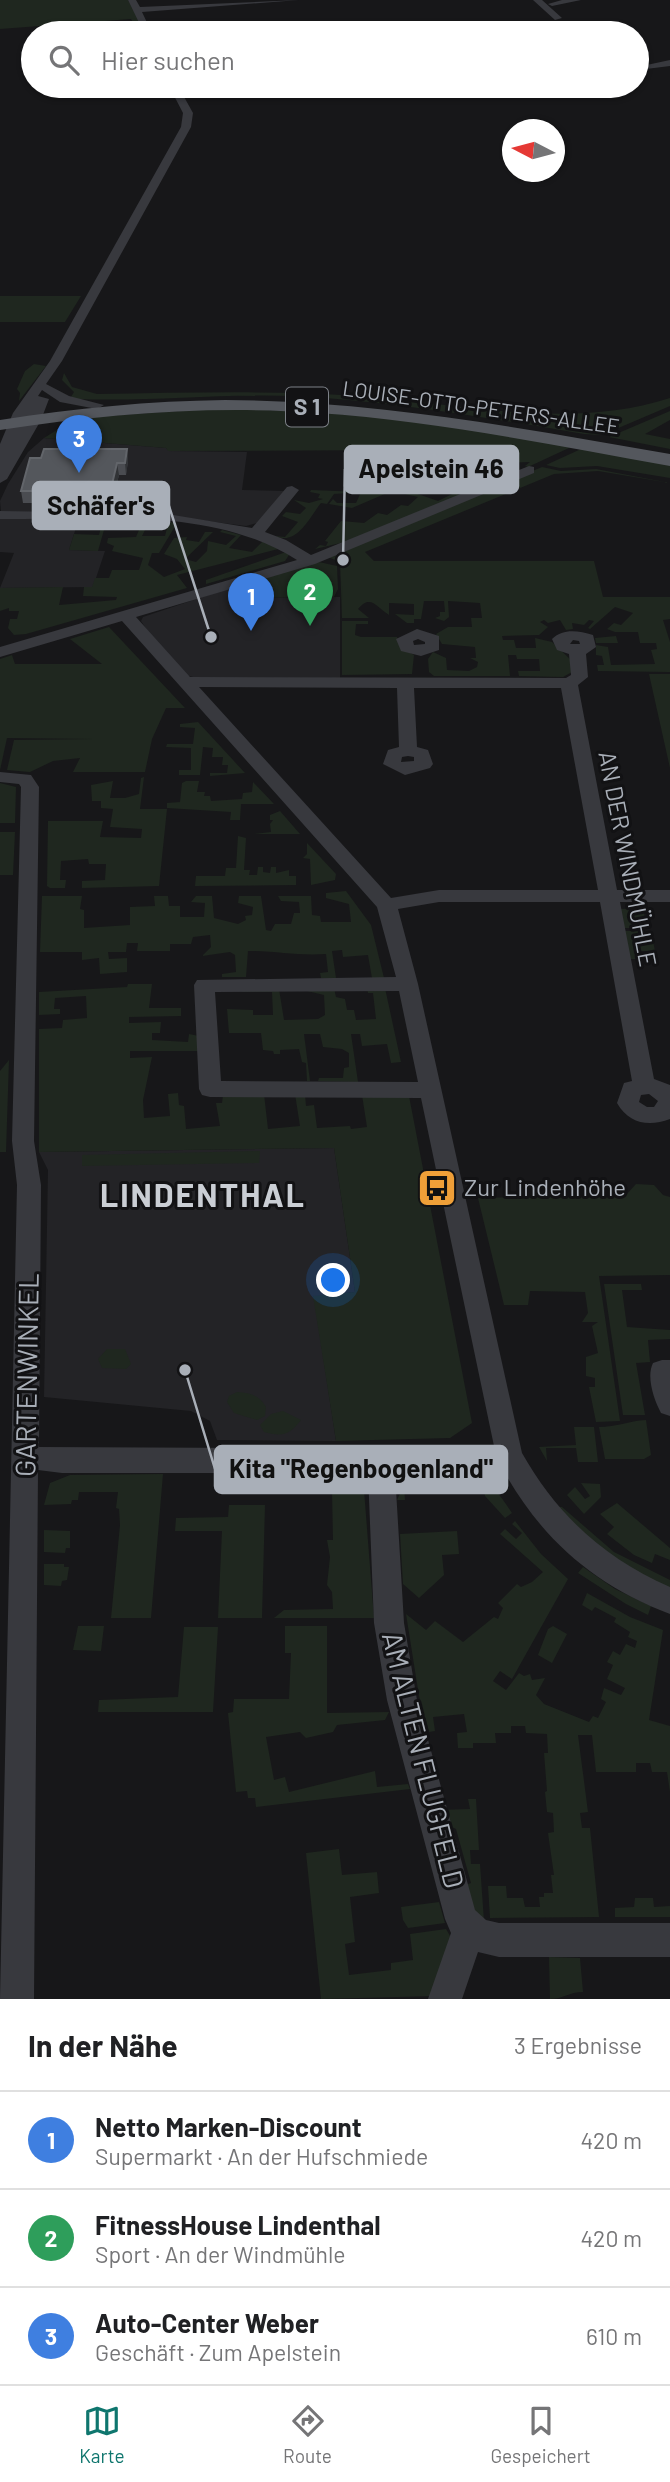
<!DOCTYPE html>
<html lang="de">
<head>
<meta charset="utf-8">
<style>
  :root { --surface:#fff; --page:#f2f2f2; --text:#202124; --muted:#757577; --line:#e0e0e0; --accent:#0f766e }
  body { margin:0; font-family:Barlow,sans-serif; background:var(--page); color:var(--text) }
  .compass { position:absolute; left:502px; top:119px; width:63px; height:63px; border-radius:50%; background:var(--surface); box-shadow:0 2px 5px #0004; rotate:276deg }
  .you { position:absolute; left:334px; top:1281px; width:24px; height:24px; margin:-18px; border:5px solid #fff; border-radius:50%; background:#1a73e8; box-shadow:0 0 0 10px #1a73e833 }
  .badge { display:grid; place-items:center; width:46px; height:46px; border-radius:50%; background:var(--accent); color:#fff; font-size:23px; font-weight:700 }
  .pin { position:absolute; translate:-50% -58px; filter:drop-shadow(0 2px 4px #0008) }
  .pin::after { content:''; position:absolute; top:37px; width:24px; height:21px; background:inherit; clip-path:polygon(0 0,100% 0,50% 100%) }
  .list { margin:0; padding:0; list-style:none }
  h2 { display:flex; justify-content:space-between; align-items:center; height:91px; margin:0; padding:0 28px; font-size:30px }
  h2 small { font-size:23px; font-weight:400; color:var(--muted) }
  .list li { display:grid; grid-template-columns:46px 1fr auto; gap:21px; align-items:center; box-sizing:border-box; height:98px; padding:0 28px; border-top:2px solid var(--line) }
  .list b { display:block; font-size:26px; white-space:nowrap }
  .list p { margin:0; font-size:23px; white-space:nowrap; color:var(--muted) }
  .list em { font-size:23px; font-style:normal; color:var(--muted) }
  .icon { flex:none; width:38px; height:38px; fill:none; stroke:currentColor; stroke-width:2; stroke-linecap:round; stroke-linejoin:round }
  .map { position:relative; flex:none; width:670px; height:1999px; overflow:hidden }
  .search { position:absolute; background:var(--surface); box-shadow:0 2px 5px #0004; left:21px; right:21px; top:21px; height:77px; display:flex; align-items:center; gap:18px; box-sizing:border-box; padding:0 24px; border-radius:38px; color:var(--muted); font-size:26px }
  .sheet { height:385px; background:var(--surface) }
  nav { display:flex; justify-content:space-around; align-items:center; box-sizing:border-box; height:98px; border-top:2px solid var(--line); background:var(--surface); font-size:19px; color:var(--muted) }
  nav a { display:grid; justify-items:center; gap:4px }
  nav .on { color:var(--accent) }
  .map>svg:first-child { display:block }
  .built { fill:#232326 }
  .green { fill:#1f271f }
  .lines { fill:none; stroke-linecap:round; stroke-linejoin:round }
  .minor { fill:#38393e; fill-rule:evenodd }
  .major { fill:#54575d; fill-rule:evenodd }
  .wall { fill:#4a4c51 }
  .shaded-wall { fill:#313336 }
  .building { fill:#54575c; stroke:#62656a; stroke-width:2 }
  .labels { text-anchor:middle; stroke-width:6; stroke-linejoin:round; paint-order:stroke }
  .far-street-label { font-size:21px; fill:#a9afb8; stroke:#121214 }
  .shield { fill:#121214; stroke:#7c8087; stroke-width:2 }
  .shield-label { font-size:23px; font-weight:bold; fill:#a9afb8 }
  .street-label { font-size:24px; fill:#a9afb8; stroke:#121214 }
  .poi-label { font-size:24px; fill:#a9afb8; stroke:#121214; text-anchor:start }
  .near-street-label { font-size:28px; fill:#a9afb8; stroke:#121214 }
  .district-label { font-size:32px; font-weight:bold; letter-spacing:2px; fill:#caced4; stroke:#121214 }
  .leader { fill:none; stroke:#a9afb8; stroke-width:2.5 }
  .callout-dot { fill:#a9afb8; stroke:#121214; stroke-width:2.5 }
  .callout { fill:#a9afb8; stroke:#a9afb8; stroke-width:2.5 }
  .callout-label { font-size:26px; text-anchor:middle; font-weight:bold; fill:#111 }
</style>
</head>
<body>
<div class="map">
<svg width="670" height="1999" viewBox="0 0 670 1999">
  <rect width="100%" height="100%" fill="#171719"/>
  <!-- built -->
  <path class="built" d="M44,438L166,448L169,451L247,452L242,490L284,491L257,523L246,526L151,514L1,511L0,501L8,484L28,452Z
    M22,518H79L69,550L105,551L93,587L0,588L14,553L0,552V519Z
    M232,587L235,590V598L340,597V678L201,679L185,675L156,644L141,621L143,617Z
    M334,1148L355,1292L314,1297L336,1441L217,1440L210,1421L191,1411L44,1397L48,1170L39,1152Z"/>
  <!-- green -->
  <path class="green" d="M0,0H128L145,33H139L131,19L0,29Z
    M0,296H81L65,322H0Z
    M34,364L46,366L19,401L20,393L17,389L25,371Z
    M64,373L72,387L97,394C184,393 271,390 358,396C462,403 567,431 670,398V406L602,435L584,434C488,418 392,401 295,396C222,393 150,402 77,399L71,397L74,392L62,380Z
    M225,408L389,416L571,447L528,467L525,466L530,462L452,465L451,458H431V465H416L415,459H403L404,450L168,451L166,448L44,438L76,418Z
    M670,411V420L645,434L670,439V449L609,437Z
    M581,449L670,463V478L597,466L560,468L546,465Z
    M542,467L561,471L596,469L670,483L598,471L554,474L365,552L374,561H594L603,597H670V619L663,620L670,642V672L598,671L597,665H604L602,656L596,655V645L608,647L611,665L655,664L651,650L657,649L656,643H596L595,638L616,636L618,643H640L638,632H615L607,629L614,623L621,625L633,613L615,607L590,629L588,628L594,621L589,620L584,625L572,623L573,629L566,630L560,620L548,623L544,620L540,622L548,627L539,635L502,636L503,640H514L516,648H536L535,638L552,642L572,661V672L563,677L519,676L518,671H540L539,659H517L516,655H508L510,676H434L429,672L428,659L433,652L446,658L447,670L469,671L477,667L478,662L470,658H476L475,647L442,644L436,634L448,627H472L471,618H482L480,603L448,601L449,617L444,621L435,618L440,616V612H445L444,601H424L421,619H414V623H407L395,614L414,615V604L389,603V615C376,607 371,594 358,609L369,618H342L340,562L328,557Z
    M311,490L387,493L352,508L329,504L333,499L337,503H356L361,492L334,494L327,504L321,503C309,518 297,546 275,536L285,537L298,522L282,516L286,512L300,514L306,508L294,500L309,503L323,499L318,498L320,494L310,492Z
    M400,493H415L438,501L454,493L461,495L349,541L315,549L320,545L326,546L328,542L325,541L341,521L364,523L378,513L387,515L401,505L408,506L418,497Z
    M82,520H104L106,523L98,551L69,550L74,534L99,535L102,523Z
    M161,521L177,523L159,553H152L148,565L164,577L185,569L177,559L164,554L174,538L187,537L186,540L199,542L205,532H213L185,559L196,562L207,551L208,541L226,545L236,536L220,532L222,530L241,535L229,548L252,552L263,541L282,548L177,575L187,588L26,634L14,635L8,628L10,619H17L19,611H9V608L0,611V588L63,587L59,605L116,600L117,597L83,596L84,587H92L95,578H109L112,570H139L143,558L112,551L114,546L107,543L108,538L136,537L139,530H145L142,536H165L168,524Z
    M286,552L289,555L285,561L206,584V580Z
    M319,562L337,566L338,589L334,597L237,598V586Z
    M342,621H368V624H356L355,635L361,637H397L400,647L414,655L412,674L342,675Z
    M109,627L185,708H166L152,739L145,772H73L80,758L53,761L30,772L7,770L14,740L92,739L7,738L0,770V659L12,655L15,664H102L70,639Z
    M649,674H670V768Z
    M198,722L245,773L210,776V773H227L228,765H222L223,757H212L213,748L203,747L200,775H179V770H191V748L166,747L167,744H193L195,728L180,727V724Z
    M144,777L140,809H167L159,886L82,888V881L105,880L106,864H89L88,859L61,861L60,880H66L65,888H50L47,886L48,821H103L100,837L141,838L142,829L110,827L113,809L101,808V801H92L91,785L113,781L110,798H125L139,794L141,778Z
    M186,781H199L197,792H205L204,796H210L211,801L242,799L243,793L252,792L253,782L274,804H241L240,820H230L231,812L167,808V803L180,802L182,783Z
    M0,783L16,787L15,823H0Z
    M280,811L300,834H254L271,832L270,824L273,820H270V815Z
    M0,832H15L13,875H0Z
    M238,836L246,838L244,870H250L249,875H257L258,867H263V872L270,873L271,867H276V873L289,870V876H296V885L195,886L196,876H225L226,868H236Z
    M307,843L336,874L335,880L311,885L310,859L303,858L307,854Z
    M346,891L371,925L384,978H372L368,955L343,957L342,950L332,951L336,978H321L320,973L328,972L326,954C297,956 278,951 248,951L246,977H222V974L236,972L235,955L230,952L202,956L211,947L210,935L193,937L191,944H170V951H137L138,943H127L126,952H108L109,959L127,958V972L100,974L99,958L82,960V952H40L42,896H82L80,909L84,910V928L130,925V907L155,906L154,896H168L169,906H180V917H204L205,903L191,902L196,896H212L214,918L238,924L246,920L245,916L252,915L253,907L238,903L239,896H261L266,930L271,931L275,924H291L294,913H300L299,902L281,901L278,896H311L312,915L320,916L321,922H351L349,904L326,898V893Z
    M643,908L647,928H620V909Z
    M621,931H651L655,951H635L636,959H630Z
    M128,984H152L149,1008H181V1016L129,1017V1023L161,1022L160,1033H152V1040L188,1042L189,1034L199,1036L200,1051H130V1058L152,1057L143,1100L144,1118L170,1116L168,1094L178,1093L179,1105L184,1106L186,1129L220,1126L216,1103H222L223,1095L264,1094L268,1129L300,1126L295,1094H305L306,1106L314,1105L317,1128L350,1126L351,1129L367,1127L362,1095L409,1096L472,1423L450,1438L336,1441L313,1296L355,1292L334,1148L39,1152V1029L62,1028L63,1020L87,1018L86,996L55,998L54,1009H60V1014L39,1015V992L127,987Z
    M334,988L336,997L345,999L347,1010H354L356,1020L376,1019L373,993H368L367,988H385L401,1062L391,1063L387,1044L362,1046L360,1034H351L358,1082L318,1081L319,1078H343L344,1068L349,1067V1053L342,1049L323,1047L320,1034H304L310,1081H307L306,1063L302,1062L299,1049L280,1050V1054H274L273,1051L263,1050L261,1033H229L227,1009L253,1010V1015H273L272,992H242L244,989H279L284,1020L318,1019L325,1015L324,995L307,991Z
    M9,1060L6,1152H0V1071Z
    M260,1151L259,1163L82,1166V1155Z
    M636,1184L654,1185L663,1195L670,1197V1275L599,1276L620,1421L596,1422L589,1387H595V1378L586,1376V1357L598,1353L592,1326L598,1322H582L588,1313L585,1292L530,1291L528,1305H504L478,1198L626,1195Z
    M604,1284H641L642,1290H622L627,1327L670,1330V1339L648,1340L650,1362L636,1363L645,1415H623Z
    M107,1349H125L131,1364L126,1369L102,1368L98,1359Z
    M237,1392C250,1393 259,1395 266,1407L265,1416L257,1420L234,1413L227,1402L229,1396Z
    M283,1411L301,1420C290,1435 282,1437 264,1432L260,1425L271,1414Z
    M646,1420L651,1455L644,1459H605L599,1427C617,1427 628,1421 646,1420Z
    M574,1427H594L598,1462H578L576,1448H546L547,1461L539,1447L576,1445Z
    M163,1474L151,1618H111L120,1525L119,1509L116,1508L118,1492H79L78,1500H72L71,1504L44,1505L50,1483L70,1475Z
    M275,1474L345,1475L364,1490L374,1618H274L284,1610L333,1609L332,1592L327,1585L330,1557L327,1540H333L332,1491L275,1492Z
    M418,1474C471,1474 481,1465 512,1513L505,1518L485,1496L482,1482L404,1485L405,1500H397L406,1481Z
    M581,1483L600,1484L601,1497L584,1514L567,1495L575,1487L585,1499L590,1496Z
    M617,1503L670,1548V1560L655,1554L652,1563L634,1555L607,1534L614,1527L600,1514Z
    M229,1505H265L262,1618H218L222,1531H175L176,1518L228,1517Z
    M555,1507H562L614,1552L670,1580V1589L613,1560Z
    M515,1521L541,1554L568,1579L512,1679L500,1671L493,1681L506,1690L519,1673L524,1676L530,1674L532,1680L545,1678L536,1695L544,1704L589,1722L593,1716L598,1718L606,1702L601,1699L604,1688L621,1695L625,1688L607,1679L613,1665L607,1662L613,1651L620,1655L626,1644L635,1648L637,1641L628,1637L630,1632L614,1622L616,1618L595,1607L592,1611L582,1605L587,1593L630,1617L663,1630L649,1720L670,1726V1792L667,1772H652L650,1763H636V1772H596L592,1735H578L588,1812L580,1813L582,1828H590L599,1917L490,1918L488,1886H506L507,1898H523L525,1907H540L539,1897H544V1893H553L551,1875H554L548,1833L554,1832L553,1813L547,1812L545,1792L547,1791L544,1753H548L547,1734L526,1733L525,1726H511V1733H495L496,1743H473V1748H458L457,1733L467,1732L464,1714L433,1717L435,1731L429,1732L419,1696L406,1614L426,1630L435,1621L463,1642L494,1617L498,1619L503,1608L498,1603L517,1584L521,1587L532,1582L543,1572L500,1534L505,1529L516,1539L522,1533L512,1524Z
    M44,1530L70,1531V1548H66L65,1553L44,1552Z
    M457,1531L459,1554L442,1555L444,1575L419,1598L403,1584L400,1534Z
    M44,1564H64V1567H69L67,1580L62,1581L61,1586L44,1585Z
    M583,1567L615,1589L651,1606L648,1615L626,1604L578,1573Z
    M78,1626H104L101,1651L73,1650Z
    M285,1626H327V1713L389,1712L385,1720L337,1725L333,1732L306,1738L300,1732L266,1737L274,1780L285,1777L289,1792L375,1771L377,1787L408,1784L410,1789L256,1807L255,1798H248L247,1791L236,1792L228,1713L233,1712L234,1699H289L291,1653H285Z
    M553,1626L567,1634L552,1663L538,1655L548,1629Z
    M184,1627H218L213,1712H98L99,1700L178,1697Z
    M468,1799H476L479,1850H470L471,1864H480L484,1921L479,1922L462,1886L471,1883L456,1829L444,1823L440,1810L470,1809Z
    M339,1849L342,1875L377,1872L379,1893L350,1897L355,1942L345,1944L349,1975L391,1970V1963L413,1960L410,1934L446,1929L453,1941L436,1996L321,1999L306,1853Z
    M670,1897V1917H615V1908L634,1907L635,1898H653L654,1907L670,1906Z
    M439,1902L445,1923L408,1928L403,1920L401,1907Z
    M549,1957L580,1958L583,1992C569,1992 563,1999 550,1999Z"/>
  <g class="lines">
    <!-- minor -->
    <path class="minor" d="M128,0H136L140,7L299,0L142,12L152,33H144Z
      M533,0H542L562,18L555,20Z
      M562,0H581L552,6L548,4Z
      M670,60V66L646,69L642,66Z
      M169,86H178L193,113L191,127L62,361L46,384L69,396L104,405L97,409L60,402L42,390L38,396L49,399L41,420L7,479L0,483V444L13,413L50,361L181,127L183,113Z
      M529,466L534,467V473L315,564L136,617L190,677L566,678L571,675L569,654L557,650L552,639C564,628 578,631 593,635L596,647L586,654L588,677L578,685L617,890H670V902H620L654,1079L670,1085V1119C649,1127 629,1124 617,1103L624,1083L632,1081L600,902H439L398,909L418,984L522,1453C557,1515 604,1558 670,1587V1614C594,1585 541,1539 502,1468L470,1473H395L404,1623L417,1700L475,1910L486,1920L499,1923H670V1957H499L478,1952L462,1999H428L451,1933L445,1919L387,1700L374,1623L368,1473H62L38,1470L34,1999H0L17,1185L12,1141L21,787L19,784L0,782V772L31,775L39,787L34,1141L41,1185L39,1447L470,1449L494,1446L421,1098L210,1097L202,1095L199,1089L194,985L197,980L396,977L377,907L122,621L0,657V647L297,560C212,506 97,519 0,519V511L161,513L252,528L287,487L292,486L299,490L265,532L286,540L311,555ZM573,640L579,641L580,644H570ZM199,687L397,688L399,747L388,750L383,764L405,775L430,768L433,764L428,750L417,747L414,688H561L598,890H439L391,898ZM408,756L414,757V761L401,762L402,757ZM399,991L418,1082L221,1081L215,992ZM649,1094L658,1101L654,1107H647L639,1102L641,1095Z
      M417,629L439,636V650L421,656L401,651L396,639ZM418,639L425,642V644L414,645L413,641Z
      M662,1360H670V1416L661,1413C654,1400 646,1377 653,1363Z"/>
    <!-- major -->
    <path class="major" d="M225,400C376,401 522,428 670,454V466C553,445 436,421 318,413C212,405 105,414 0,430V420C75,408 150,401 225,400Z"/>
  </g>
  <!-- wall -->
  <path class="wall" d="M127,449L128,461L126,475H119L110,510L62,509L50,503H23L21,491L41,458Z"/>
  <!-- shaded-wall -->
  <path class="shaded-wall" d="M127,449L128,461L126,475L125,463Z
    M117,463L119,475L110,510L109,497Z"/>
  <!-- building -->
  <path class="building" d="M44,449H127L125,463H117L109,497H60L48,491H21L30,458H41Z"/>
  <!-- icons -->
  <defs>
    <g id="bus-square" transform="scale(2.0125)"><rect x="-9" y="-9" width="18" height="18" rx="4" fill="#ef9f38" stroke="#121214"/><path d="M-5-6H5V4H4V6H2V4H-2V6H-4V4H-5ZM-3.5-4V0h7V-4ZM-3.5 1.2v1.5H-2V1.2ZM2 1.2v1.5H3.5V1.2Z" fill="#111"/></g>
  </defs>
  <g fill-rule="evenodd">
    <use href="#bus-square" x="437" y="1188"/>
  </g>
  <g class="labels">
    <!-- far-street labels -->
    <g class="far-street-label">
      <text transform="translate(481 408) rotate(8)" y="7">LOUISE-OTTO-PETERS-ALLEE</text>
    </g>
    <!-- shield labels -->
    <rect class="shield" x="286" y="387.5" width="42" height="39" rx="5"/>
    <g class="shield-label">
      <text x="307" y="415">S 1</text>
    </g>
    <!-- street labels -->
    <g class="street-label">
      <text transform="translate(627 859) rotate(79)" y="8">AN DER WINDMÜHLE</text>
    </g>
    <!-- poi labels -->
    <g class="poi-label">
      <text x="464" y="1196">Zur Lindenhöhe</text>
    </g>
    <!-- near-street labels -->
    <g class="near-street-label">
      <text transform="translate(27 1375) rotate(-89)" y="10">GARTENWINKEL</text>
      <text transform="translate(423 1760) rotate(76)" y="10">AM ALTEN FLUGFELD</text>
    </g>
    <!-- district labels -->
    <g class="district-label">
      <text x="203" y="1207">LINDENTHAL</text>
    </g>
  </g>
  <!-- callouts -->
  <path class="leader" d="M343 560L345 469M211 637L169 506M185 1370L215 1469"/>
  <g class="callout-dot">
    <circle cx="343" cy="560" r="7"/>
    <circle cx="211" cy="637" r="7"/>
    <circle cx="185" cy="1370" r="7"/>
  </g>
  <g class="callout">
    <rect x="345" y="446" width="173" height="47" rx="7"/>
    <rect x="33" y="482" width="136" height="47" rx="7"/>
    <rect x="215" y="1446" width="292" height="47" rx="7"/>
  </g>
  <g class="callout-label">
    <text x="431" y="478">Apelstein 46</text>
    <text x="101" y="515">Schäfer's</text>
    <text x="361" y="1478">Kita "Regenbogenland"</text>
  </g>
</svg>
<svg class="compass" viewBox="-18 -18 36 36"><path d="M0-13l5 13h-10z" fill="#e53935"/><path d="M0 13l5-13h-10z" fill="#757577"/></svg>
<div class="you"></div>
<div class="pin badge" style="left:251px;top:631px;background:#3f7fe0">1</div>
<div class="pin badge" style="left:310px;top:626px;background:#2e9e5b">2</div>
<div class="pin badge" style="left:79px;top:473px;background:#3f7fe0">3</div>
<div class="search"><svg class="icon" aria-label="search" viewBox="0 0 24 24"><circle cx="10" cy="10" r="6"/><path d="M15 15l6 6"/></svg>Hier suchen</div>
</div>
<section class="sheet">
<h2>In der Nähe<small>3 Ergebnisse</small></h2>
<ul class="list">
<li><span class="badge" style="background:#3f7fe0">1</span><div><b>Netto Marken-Discount</b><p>Supermarkt · An der Hufschmiede</p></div><em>420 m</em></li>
<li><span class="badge" style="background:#2e9e5b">2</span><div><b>FitnessHouse Lindenthal</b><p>Sport · An der Windmühle</p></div><em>420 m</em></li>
<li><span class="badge" style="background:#3f7fe0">3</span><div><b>Auto-Center Weber</b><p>Geschäft · Zum Apelstein</p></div><em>610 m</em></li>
</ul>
</section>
<nav>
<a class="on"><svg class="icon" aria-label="map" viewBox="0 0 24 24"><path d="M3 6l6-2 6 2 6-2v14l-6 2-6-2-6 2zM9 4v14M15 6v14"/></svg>Karte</a>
<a><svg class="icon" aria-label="directions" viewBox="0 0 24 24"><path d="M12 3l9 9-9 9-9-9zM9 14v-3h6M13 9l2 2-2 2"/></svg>Route</a>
<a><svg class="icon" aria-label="saved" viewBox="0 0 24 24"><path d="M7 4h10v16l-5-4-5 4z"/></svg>Gespeichert</a>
</nav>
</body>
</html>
